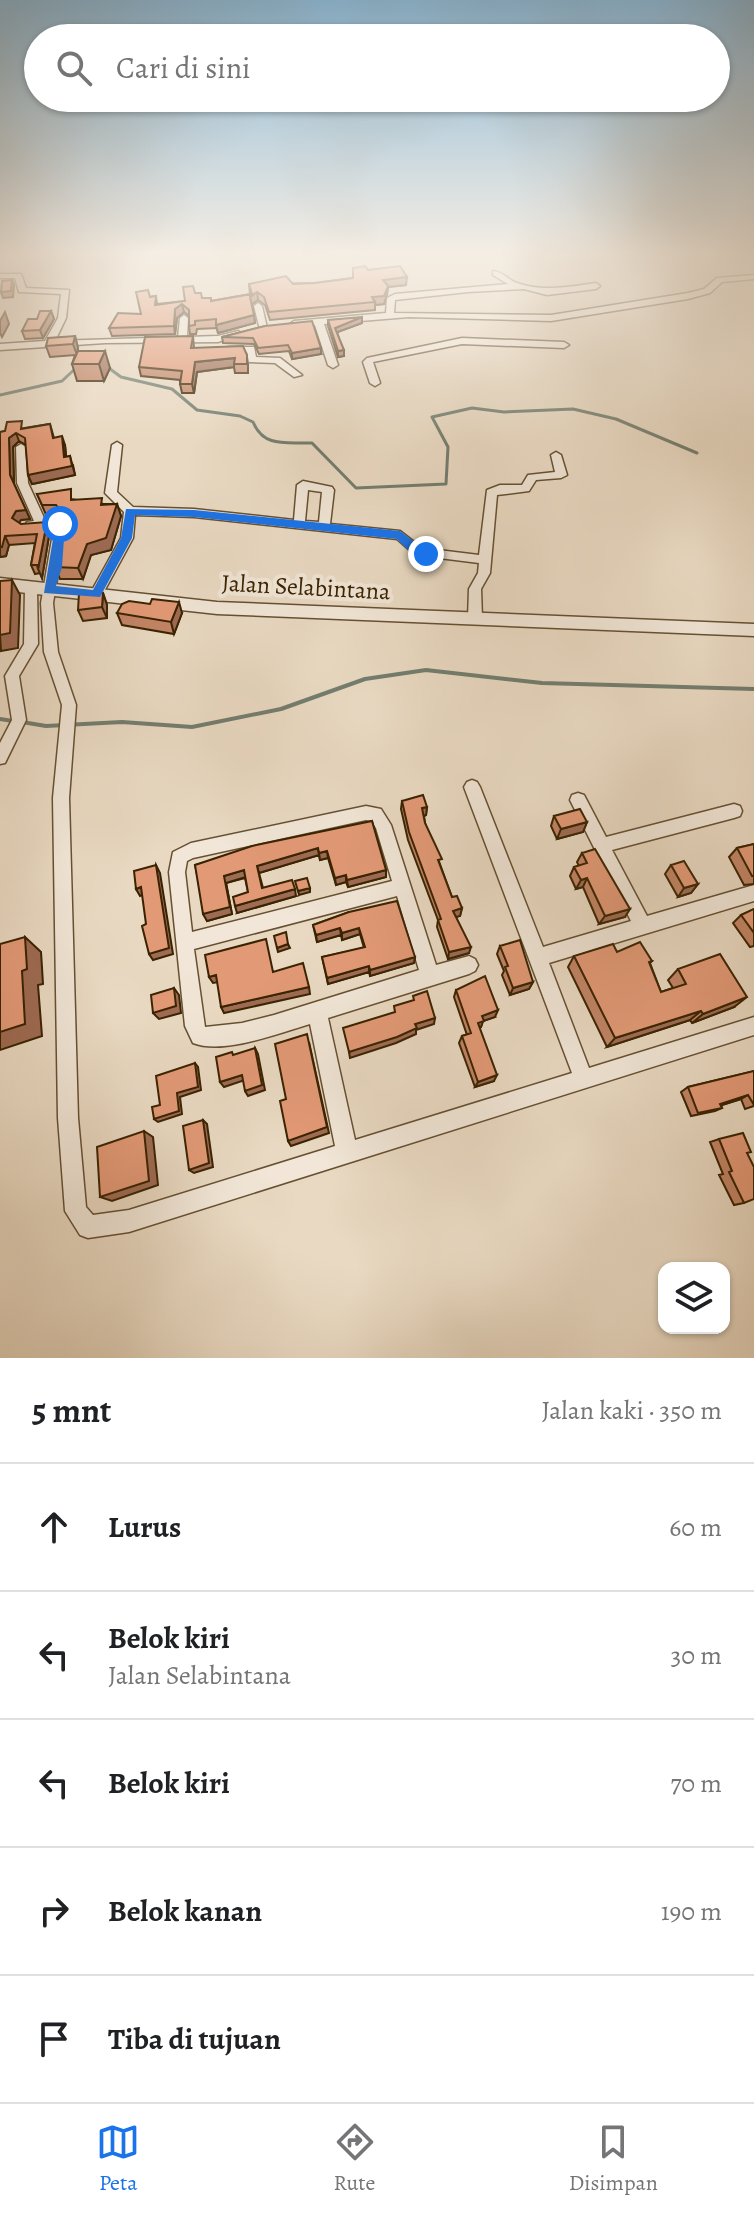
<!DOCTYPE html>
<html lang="id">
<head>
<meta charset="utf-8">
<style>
  :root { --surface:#fff; --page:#f2f2f2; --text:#202124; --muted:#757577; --line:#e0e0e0; --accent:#1a73e8 }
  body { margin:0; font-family:Alegreya,serif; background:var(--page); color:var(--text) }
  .controls { position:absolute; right:24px; bottom:24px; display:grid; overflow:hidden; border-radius:16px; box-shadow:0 2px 6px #0004 }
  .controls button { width:72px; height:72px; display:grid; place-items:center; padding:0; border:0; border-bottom:2px solid var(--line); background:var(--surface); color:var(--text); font:40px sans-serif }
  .stop { position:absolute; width:24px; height:24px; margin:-18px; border:6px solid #1a73e8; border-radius:50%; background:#fff }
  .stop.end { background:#1a73e8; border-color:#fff; box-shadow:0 2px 8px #0008 }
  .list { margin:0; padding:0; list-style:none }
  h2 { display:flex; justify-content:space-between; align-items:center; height:104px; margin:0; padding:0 32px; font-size:34px }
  h2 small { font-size:26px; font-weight:400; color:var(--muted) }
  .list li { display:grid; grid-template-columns:52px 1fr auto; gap:24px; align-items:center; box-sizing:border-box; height:128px; padding:0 32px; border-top:2px solid var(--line) }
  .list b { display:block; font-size:30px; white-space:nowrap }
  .list p { margin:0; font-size:26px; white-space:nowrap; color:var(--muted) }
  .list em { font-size:26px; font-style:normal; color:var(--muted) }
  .icon { flex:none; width:44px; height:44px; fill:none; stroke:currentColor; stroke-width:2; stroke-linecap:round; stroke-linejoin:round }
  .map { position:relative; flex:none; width:754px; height:1358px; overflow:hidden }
  .search { position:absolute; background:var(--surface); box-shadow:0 2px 6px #0004; left:24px; right:24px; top:24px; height:88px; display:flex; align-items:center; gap:20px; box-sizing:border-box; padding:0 28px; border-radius:44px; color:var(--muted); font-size:30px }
  .sheet { height:744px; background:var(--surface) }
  nav { display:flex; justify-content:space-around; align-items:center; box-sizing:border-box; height:112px; border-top:2px solid var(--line); background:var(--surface); font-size:22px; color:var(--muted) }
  nav a { display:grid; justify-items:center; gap:4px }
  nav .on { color:var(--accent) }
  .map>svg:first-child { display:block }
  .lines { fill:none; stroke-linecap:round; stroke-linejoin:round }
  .stream-far1 { stroke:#737d6f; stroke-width:3 }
  .stream { stroke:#737d6f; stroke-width:4 }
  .minor-casing { stroke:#665032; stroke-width:3 }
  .tertiary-casing { stroke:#665032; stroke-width:3 }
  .minor { fill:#f1e6d7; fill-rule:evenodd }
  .tertiary { fill:#f1e6d7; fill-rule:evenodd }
  .wall { fill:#c28465; stroke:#3a2302; stroke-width:2 }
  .shaded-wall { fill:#9e6b53; stroke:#3a2302; stroke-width:2 }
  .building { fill:#e29976; stroke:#3a2302; stroke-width:2 }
  .route { fill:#1a73e8 }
  .labels { text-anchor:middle; stroke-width:8; stroke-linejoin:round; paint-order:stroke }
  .street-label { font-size:24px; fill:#3a2302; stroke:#f1e6d7 }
</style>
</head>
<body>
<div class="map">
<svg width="754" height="1358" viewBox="0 0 754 1358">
  <rect width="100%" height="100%" fill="#e9d9c2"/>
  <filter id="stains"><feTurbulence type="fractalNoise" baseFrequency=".0025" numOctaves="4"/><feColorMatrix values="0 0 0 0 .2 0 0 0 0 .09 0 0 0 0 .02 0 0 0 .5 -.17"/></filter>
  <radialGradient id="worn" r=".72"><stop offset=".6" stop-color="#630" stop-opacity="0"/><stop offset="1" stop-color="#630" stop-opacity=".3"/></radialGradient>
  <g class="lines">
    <!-- stream-far1 -->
    <path class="stream-far1" d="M106,366L121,377L172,389L197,410L240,416L253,422C264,448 286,442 312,443L356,488L446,484L448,447L432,417L472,408L504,412L573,409L616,419L697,453
      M0,395L62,381L77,367"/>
    <!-- stream -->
    <path class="stream" d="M0,719L13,721
      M22,722L46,726L122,722L192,727L281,709L365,679L426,670L542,683L754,689"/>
    <!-- minor casing -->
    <g class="minor-casing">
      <path id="minor" d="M493,271C503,272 507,279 517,283C542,292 569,287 596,283L600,286L596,289L547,295L524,289L468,292L395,300L394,313L551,315L688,293L704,289L717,278L754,275V279L722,282L710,293L688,299L551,321L409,317L324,324L338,365L333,368L328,365L315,325L294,327L290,324L294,321L386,313L387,298L395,294L508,284L493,275Z
        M0,274H21L26,288L69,290L66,318L55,341L178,337L180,318L184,315L188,318L187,337L218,336L238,331L243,334L218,342L105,343L0,350V344L45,341L58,318L61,294L19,292L15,278H0Z
        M258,303L262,306L267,328L259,326L254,306Z
        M462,338L564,342L569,345L564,348L462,344L373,362L380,383L375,386L370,383L363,362L367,358Z
        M228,347H254L256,357L280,358L302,375L294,377L275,363L249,362L247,352H225L223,350Z
        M117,442L122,445L117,492L133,507L194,509L294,520L297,485L303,481L332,487L334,490L330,524L400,531L422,548L479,555L487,490L500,485H522L528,475L555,472L551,455L556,452L561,455L567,475L561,478L536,480L529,491L497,495L490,573L481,589L482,618L475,623L468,618L469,589L478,573L479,563L415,555L397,539L194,517L135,515L133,538L101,597L96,599L90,594L121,538L124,512L105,493L112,445ZM308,490L322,492L319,522L305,521Z
        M21,444L26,447L28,483L45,520H61L66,526L53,603L58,652L76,705L69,798L78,1118L86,1207L93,1215L129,1210L335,1146L310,1024C280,1033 223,1055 193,1043L185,1026L169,872L173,852L191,843L366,806L381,809L391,825L436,965L469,956L475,959L478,965L475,971L469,974L328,1018L355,1140L572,1073L464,787L467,782L472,780L477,782L480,787L543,947L631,921L570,800L572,795L578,793L584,795L606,837L734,804L740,806L742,811L740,816L734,818L612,850L647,916L754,885V901L549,963L589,1068L754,1017V1035L129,1232L88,1238L80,1235L65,1211L58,1118L53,798L62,705L44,652L41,603L54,527L31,529L25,525L27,522L34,521L17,483L16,447ZM366,820L371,821L376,828L392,881L192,932L185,872L187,861L193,858ZM397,896L419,970L274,1015L242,1023L205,1027L194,949Z
        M31,583L37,588L38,644L19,676L26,720L5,763L0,764V743L12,720L5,676L24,644L25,588Z"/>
    </g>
    <!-- tertiary casing -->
    <g class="tertiary-casing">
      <path id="tertiary" d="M0,578L217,602L754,624V636L217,614L0,590Z"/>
    </g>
    <!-- minor -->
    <use href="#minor" class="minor"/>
    <!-- tertiary -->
    <use href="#tertiary" class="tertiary"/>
  </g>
  <!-- wall -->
  <path class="wall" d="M368,270L406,285L388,287L387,294L384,304L375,305V310L270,320L265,305L258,300L252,304L255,323L218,333L217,328L197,329L196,334H190L189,326V316L184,312L177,318L175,334L112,336L109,328L141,314L150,297L156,296L157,304L185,301L195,293L202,298L211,301L250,294L249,284L315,283L353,278Z
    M51,311L54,319L43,338L25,339L22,331L37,319Z
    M328,320L362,323L337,332L344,356L338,357L328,326Z
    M265,326L321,354L292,359L289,351L259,354L254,344L223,343L222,337Z
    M75,336L78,348V351L110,368L104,381H77L72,364L75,355L50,357L46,346Z
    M193,336L194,348L248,364V373H235L234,367L197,372L194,393H182L180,384V380L141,376L139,367Z
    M50,424L54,438L65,445L66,456L73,465L75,475L32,484L28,475L26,445L19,441L13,447L14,484L30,519L21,520L19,523L21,524L50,530L42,578L40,573L35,574L31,565L35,543L9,545L6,556L0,557V432Z
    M37,494L104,504H117L121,516L111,550L91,555L83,579H60L55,567L63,520L61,517H47Z
    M103,593L107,605V618L83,621L78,610Z
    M117,613H182L174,634L122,625Z
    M402,801L427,807L426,815L424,816L425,823L452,897L462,908L460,916L456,917L469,953L448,959L437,927L438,920L408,840L401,809Z
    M554,816L587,822L583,832L557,839L551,826Z
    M372,821L386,870V877L348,887L346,882L336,885L328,858L320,860L319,855L259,873L263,888L296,896L237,913L248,892L245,878L226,883L232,914L207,921L195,865Z
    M754,844V884L744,885L729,857L737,848Z
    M582,853L625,917L599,924L583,887L576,889L570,876L574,867L579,866L577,862Z
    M671,865L698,884L691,893L678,897L665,874Z
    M754,909V946L750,947L733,923L741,915Z
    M349,912L415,957L414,963L370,976L369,972L328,984L322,957L364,948L360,934L342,940L341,935L317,942L313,925Z
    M500,946L533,982L529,989L510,995L502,975L504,971L497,954Z
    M574,956L652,961L650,963L661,992L673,988L668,980L678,969L734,1007L692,1023L690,1020L607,1047L568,967Z
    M456,990L495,1017L483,1021L481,1027L479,1028L494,1081L475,1087L459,1043L462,1036L467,1035L454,997Z
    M754,1071V1106L745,1109L741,1099L721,1105L722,1108L715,1111L691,1116L681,1092L688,1087Z
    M719,1139L747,1153L744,1203L734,1205L719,1175L723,1174L710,1142Z"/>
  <!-- shaded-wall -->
  <path class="shaded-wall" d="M407,277L406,285L388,287L387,294L384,304L375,305V302L372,297L383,280Z
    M12,280L14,285L13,297L3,298L1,292Z
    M257,292L258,300L251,305L250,297Z
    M182,304L184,312L177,318L175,334L174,326L175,309Z
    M51,311L54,319L43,338L40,330Z
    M5,312L9,324L2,337L0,333V321Z
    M254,315L255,323L218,333L216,325Z
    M362,317V323L335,333V328Z
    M75,336L78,348L77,355L73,344Z
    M321,348V354L292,359V353Z
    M344,350V356L338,357V351Z
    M105,351L110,368L104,381L99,364Z
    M235,358L234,367L197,372L194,393L192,384L195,362Z
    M16,433L19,441L13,447L14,484L10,475L9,438Z
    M62,436L65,445L67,465L64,457Z
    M70,456L75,475L32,484L28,475Z
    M117,504L121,516L111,550L91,555L83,579L78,568L87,544Z
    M26,510L30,519L21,520L16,527L12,518L16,511Z
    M47,522L50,530L42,578L38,569Z
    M5,536L9,545L6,556L0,557V547Z
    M12,580L20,595L18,648L1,651L0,635Z
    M103,593L107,605V618L102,607Z
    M179,602L182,613L174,634L171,622Z
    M427,807L426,815L421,817L422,808Z
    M587,822L583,832L557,839L561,829Z
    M318,848L319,855L259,873L257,866Z
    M327,851L328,858L320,860L319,853Z
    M156,865L160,873L173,954L153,960L149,954Z
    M244,870L246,877L226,883L232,914L207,921L203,914L224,876Z
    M386,870V877L348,887L347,880Z
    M346,875V882L336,885L335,878Z
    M587,878L583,887L576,889L581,880Z
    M698,884L691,893L678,897L684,888Z
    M141,887L145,894L140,896L136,889Z
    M310,888V892L299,895L298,891Z
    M295,889L296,896L237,913L235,906Z
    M462,908L460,916L451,918L453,911Z
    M630,909L625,917L599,924L605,916Z
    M340,928L341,935L317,942L316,935Z
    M359,928L360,934L342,940V933Z
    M25,937L41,952L43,984L38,985L42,1036L0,1050V1032L22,971Z
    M288,944L290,948L278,952L277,948Z
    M471,947L469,953L448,959L449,952Z
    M415,957L414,963L370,976V970Z
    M369,966V972L328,984L327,978Z
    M216,975L219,982L213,983L209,977Z
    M533,982L529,989L510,995L513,988Z
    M309,987L310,994L224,1013L221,1007Z
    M174,988L179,995L181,1013L159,1019L153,1013Z
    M747,997L734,1007L692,1023L703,1014Z
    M498,1010L495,1017L483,1021L481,1027L475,1029L482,1016Z
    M701,1011L690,1020L607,1047L615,1038Z
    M435,1018L434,1024L416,1030V1034L396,1043L350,1058L349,1052L415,1024Z
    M309,1042L329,1133L291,1146L288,1141Z
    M255,1048L258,1054L265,1090L248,1096L245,1091Z
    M195,1063L198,1067L201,1090L180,1097L182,1114L158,1122L154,1119L177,1093Z
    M242,1075L245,1080L224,1087L220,1082Z
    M497,1075L494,1081L475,1087L478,1082Z
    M748,1095L741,1099L713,1108L720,1104Z
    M203,1120L207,1124L213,1167L194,1173L189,1170Z
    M144,1131L153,1137L158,1185L112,1201L100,1197Z"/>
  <!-- building -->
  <path class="building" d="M365,266L368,270L400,266L407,277L383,280L388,286L384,296L372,297L375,302L269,312L264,297L257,292L250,297L254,315L216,325V319L195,321V325L189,326V310L182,304L175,309L174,326L109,328L118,313L141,314L136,292L148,290L150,297L156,296L155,305L185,301L183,287L193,286L195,293H201L202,298H211V301L252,294L249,284L286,276L293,284L315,283L353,278V268Z
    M12,280L11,291L1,292L2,281Z
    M40,311H51L40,330L22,331L28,319H37Z
    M362,317L335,328L344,350L338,351L328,320Z
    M312,321L321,348L292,353L288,345L258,348L253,338L222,337L265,326Z
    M75,336L73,344L46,346L48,338Z
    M193,336L191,348L243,346L247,355V364H234L235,358L195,362L192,384H180L182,371L139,367L145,337Z
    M78,351H105L99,364H72Z
    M22,421L21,429L50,424L53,438L62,436L64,457L70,456L72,466L28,475L25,438L16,433L9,438L10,475L26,510L16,511L12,518L21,524L47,522L38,569L37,565H31L37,534L5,536L2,547H0V432L5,431L7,422Z
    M71,489V500L102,498L101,505L117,504L106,538L87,544L78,568L55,567L64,515L56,505H42L37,494Z
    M12,580L10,633L0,635V581Z
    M79,593H103L102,607L78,610Z
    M152,599L179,602L171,622L117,613L122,604L129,601L150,604Z
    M423,795L427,807L422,808L425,823L442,859L438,860L452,897L457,896L462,908L453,911L471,947L449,952L438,920L441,919L409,832L402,801Z
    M580,809L587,822L561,829L554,816Z
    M372,821L386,870L347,880L346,875L335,878L327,851L319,853L318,848L257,866L262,888L292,880L295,889L235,906L233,897L248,892L244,870L224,876L230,907L203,914L195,865L252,846Z
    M754,844V876H752L737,848Z
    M595,849L630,909L605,916L587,878L581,880L574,867L587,863L582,853Z
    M684,861L698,884L684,888L671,865Z
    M156,865L169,948L149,954L142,926L146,924L141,887L136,889L134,871Z
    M307,878L310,888L298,891L295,881Z
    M397,901L415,957L370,970L369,966L327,978L322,957L365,947L359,928L342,933L340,928L316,935L313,925L349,912Z
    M754,909V933L741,915Z
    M286,932L288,944L277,948L274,936Z
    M25,937L27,969L22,971L25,1024L0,1032V944Z
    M266,939L273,972L303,963L309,987L221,1007L216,975L209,977L205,955Z
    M520,940L533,982L513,988L505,967L508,966L500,946Z
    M640,942L652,961L649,962L661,992L686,984L678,969L720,954L747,997L703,1014L701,1011L615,1038L574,956L613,944L617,952Z
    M485,976L498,1010L482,1016L484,1021L478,1023L497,1075L478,1082L462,1036L471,1033L456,990Z
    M174,988L176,1006L153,1013L151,995Z
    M427,991L435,1018L415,1024L417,1028L397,1037L349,1052L343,1028L395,1012L394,1006L414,1000L413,996Z
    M307,1034L327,1127L288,1141L280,1101L286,1099L275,1044Z
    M255,1048L262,1085L245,1091L242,1075L220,1082L216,1057L232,1052L233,1055Z
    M195,1063L198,1087L177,1093L179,1111L154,1119L152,1107L160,1105L156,1076Z
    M754,1071V1105L748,1095L720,1104L722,1108L698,1113L688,1087Z
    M203,1120L209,1163L189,1170L183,1126Z
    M144,1131L149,1181L100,1197L97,1147Z
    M743,1133L751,1152L747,1153L754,1167V1199L744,1203L729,1172L732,1171L719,1139Z"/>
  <!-- sky -->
  <linearGradient id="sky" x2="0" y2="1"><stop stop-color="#88b6d5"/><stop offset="0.57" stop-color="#f5eee4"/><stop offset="1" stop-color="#f5eee4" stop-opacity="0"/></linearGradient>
  <rect width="754" height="444" fill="url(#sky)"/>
  <!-- route -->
  <path class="route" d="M126,509L194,510L400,531L431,554L426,558L410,552L397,539L194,517L135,515L132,538L100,597L44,593L56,521L65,524L62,567L56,586L93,590L121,538Z"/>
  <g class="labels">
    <!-- street labels -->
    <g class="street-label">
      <text transform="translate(306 587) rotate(3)" y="8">Jalan Selabintana</text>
    </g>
  </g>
  <rect width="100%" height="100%" filter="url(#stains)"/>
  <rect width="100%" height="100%" fill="url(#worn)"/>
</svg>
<div class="controls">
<button><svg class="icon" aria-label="layers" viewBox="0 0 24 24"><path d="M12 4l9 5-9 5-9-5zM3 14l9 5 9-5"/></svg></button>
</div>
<div class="stop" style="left:60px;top:524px"></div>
<div class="stop end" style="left:426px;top:554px"></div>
<div class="search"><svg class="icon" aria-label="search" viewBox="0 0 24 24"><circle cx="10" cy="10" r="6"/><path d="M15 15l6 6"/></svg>Cari di sini</div>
</div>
<section class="sheet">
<h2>5 mnt<small>Jalan kaki · 350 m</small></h2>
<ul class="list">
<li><svg class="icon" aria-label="ahead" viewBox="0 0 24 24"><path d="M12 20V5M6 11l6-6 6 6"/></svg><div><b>Lurus</b></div><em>60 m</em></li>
<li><svg class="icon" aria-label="left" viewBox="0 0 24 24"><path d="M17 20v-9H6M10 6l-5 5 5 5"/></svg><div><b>Belok kiri</b><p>Jalan Selabintana</p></div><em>30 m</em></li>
<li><svg class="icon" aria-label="left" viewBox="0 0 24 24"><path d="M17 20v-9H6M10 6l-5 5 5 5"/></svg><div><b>Belok kiri</b></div><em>70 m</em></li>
<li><svg class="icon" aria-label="right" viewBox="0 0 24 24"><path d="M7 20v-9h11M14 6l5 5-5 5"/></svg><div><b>Belok kanan</b></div><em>190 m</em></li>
<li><svg class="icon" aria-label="arrive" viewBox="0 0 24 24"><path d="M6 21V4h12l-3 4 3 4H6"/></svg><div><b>Tiba di tujuan</b></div></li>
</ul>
</section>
<nav>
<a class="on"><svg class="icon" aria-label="map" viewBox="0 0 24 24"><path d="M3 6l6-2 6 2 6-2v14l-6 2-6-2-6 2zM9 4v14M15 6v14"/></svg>Peta</a>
<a><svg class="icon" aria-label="directions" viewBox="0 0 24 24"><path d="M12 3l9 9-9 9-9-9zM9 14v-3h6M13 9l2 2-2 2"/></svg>Rute</a>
<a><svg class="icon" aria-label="saved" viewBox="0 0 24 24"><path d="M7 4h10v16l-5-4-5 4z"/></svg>Disimpan</a>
</nav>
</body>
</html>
